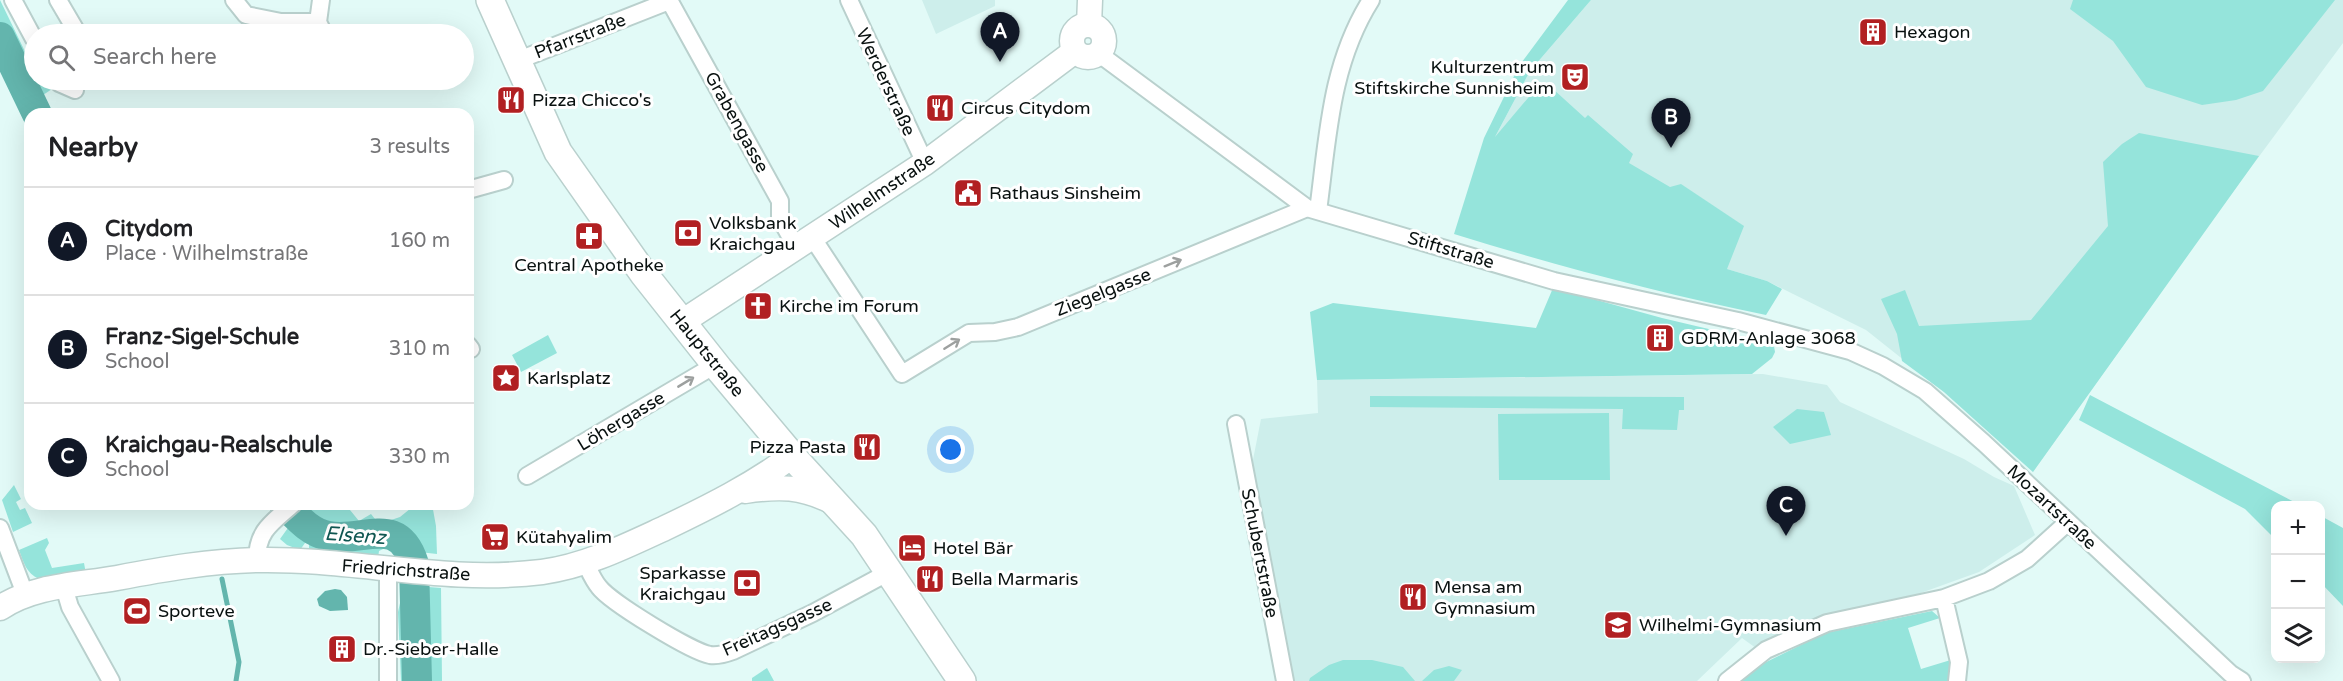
<!DOCTYPE html>
<html lang="en">
<head>
<meta charset="utf-8">
<style>
  :root { --surface:#fff; --page:#f6f6f6; --text:#202124; --muted:#757577; --line:#e0e0e0; --accent:#111827 }
  body { margin:0; font-family:"Varela Round",sans-serif; background:var(--page); color:var(--text) }
  .controls { position:absolute; right:18px; bottom:18px; display:grid; overflow:hidden; border-radius:12px; box-shadow:0 6px 24px #0002 }
  .controls button { width:54px; height:54px; display:grid; place-items:center; padding:0; border:0; border-bottom:2px solid var(--line); background:var(--surface); color:var(--text); font:30px sans-serif }
  .you { position:absolute; left:951px; top:450px; width:21px; height:21px; margin:-15px; border:4px solid #fff; border-radius:50%; background:#1a73e8; box-shadow:0 0 0 9px #1a73e833 }
  .badge { display:grid; place-items:center; width:39px; height:39px; border-radius:50%; background:var(--accent); color:#fff; font-size:20px; font-weight:700 }
  .pin { position:absolute; translate:-50% -50px; filter:drop-shadow(0 2px 3px #0008) }
  .pin::after { content:''; position:absolute; top:32px; width:21px; height:18px; background:inherit; clip-path:polygon(0 0,100% 0,50% 100%) }
  .list { margin:0; padding:0; list-style:none }
  h2 { display:flex; justify-content:space-between; align-items:center; height:78px; margin:0; padding:0 24px; font-size:26px }
  h2 small { font-size:20px; font-weight:400; color:var(--muted) }
  .list li { display:grid; grid-template-columns:39px 1fr auto; gap:18px; align-items:center; box-sizing:border-box; height:108px; padding:0 24px; border-top:2px solid var(--line) }
  .list b { display:block; font-size:22px; white-space:nowrap }
  .list p { margin:0; font-size:20px; white-space:nowrap; color:var(--muted) }
  .list em { font-size:20px; font-style:normal; color:var(--muted) }
  .icon { flex:none; width:33px; height:33px; fill:none; stroke:currentColor; stroke-width:2; stroke-linecap:round; stroke-linejoin:round }
  .map { position:relative; flex:none; width:2343px; height:681px; overflow:hidden }
  .search { position:absolute; background:var(--surface); box-shadow:0 6px 24px #0002; left:24px; top:24px; width:450px; height:66px; display:flex; align-items:center; gap:15px; box-sizing:border-box; padding:0 21px; border-radius:33px; color:var(--muted); font-size:22px }
  .panel { position:absolute; background:var(--surface); box-shadow:0 6px 24px #0002; left:24px; top:108px; width:450px; height:402px; border-radius:18px }
  .map>svg:first-child { display:block }
  .built { fill:#cdeeeb }
  .green { fill:#95e4db }
  .water { fill:#63b5ad }
  .lines { fill:none; stroke-linecap:round; stroke-linejoin:round }
  .stream { stroke:#63b5ad; stroke-width:5 }
  .river { stroke:#63b5ad; stroke-width:30 }
  .street-casing { stroke:#b9d0cd; stroke-width:20 }
  .secondary-casing { stroke:#b9d0cd; stroke-width:27 }
  .primary-casing { stroke:#b9d0cd; stroke-width:30 }
  .street { stroke:#fff; stroke-width:16 }
  .secondary { stroke:#fff; stroke-width:24 }
  .primary { stroke:#fff; stroke-width:27 }
  .oneway { stroke:#9da09f }
  .labels { text-anchor:middle; stroke-width:6; stroke-linejoin:round; paint-order:stroke }
  .poi-label { font-size:18px; fill:#091110; stroke:#fff; text-anchor:start }
  .street-label { font-size:18px; fill:#091110; stroke:#fff }
  .water-label { font-size:20px; font-style:italic; fill:#105752; stroke:#fff }
</style>
</head>
<body>
<div class="map">
<svg width="2343" height="681" viewBox="0 0 2343 681">
  <rect width="100%" height="100%" fill="#e2faf7"/>
  <!-- built -->
  <path class="built" d="M922,0H995V6L936,34Z
    M1591,0H2343V43L2218,212L2033,472L1944,392L1866,330L1767,281L1727,269L1493,141L1530,71Z
    M1763,374L1827,385L1840,402L1964,459L1994,477L2014,486L2035,535L1979,572L1760,651L1742,638L1697,681H1294L1251,470L1261,419L1318,413L1317,380Z"/>
  <!-- green -->
  <path class="green" d="M0,0L34,70V80H40L52,89L43,95L52,114H30V123L0,64Z
    M1568,0H1591L1530,71L1495,137L1539,85L1550,91L1553,89L1585,118L1588,115L1633,154L1629,163L1670,187L1681,184L1744,226L1727,269L1767,281L1782,289L1766,315C1660,293 1557,266 1454,234L1484,138L1519,66Z
    M2073,0H2335L2263,91L2236,100L2202,105L2146,87L2113,41L2070,9Z
    M2139,133L2259,156L2033,472L1944,392L1902,361L1897,334L1881,299L1905,290L1919,326L2031,320L2108,226L2103,162L2122,144Z
    M1553,288L1662,318L1768,343L1774,346L1775,352L1772,358L1752,374L1317,380L1310,312L1333,303L1536,328Z
    M548,335L557,353L521,372L512,355Z
    M2090,395L2300,505L2276,506L2275,539L2245,509L2079,420Z
    M1370,396L1684,397V410H1679L1677,430L1622,429L1623,409L1370,407Z
    M1797,409L1824,412L1831,435L1790,444L1773,427Z
    M1609,413L1610,480H1499L1498,414Z
    M14,485L21,499L16,502L20,510L25,508L32,523L13,532L2,500Z
    M314,504H357L350,510L359,521L371,514L379,524L400,517L416,504H432L436,526L437,554L419,552L402,527L379,524L355,528L329,527L320,522H313L305,513Z
    M2321,516L2343,528V606L2321,583Z
    M290,525C301,533 320,542 333,544C356,546 377,533 398,548L399,553L385,548L379,551L378,558L309,551V544L305,543L300,550L287,545L280,539Z
    M47,538L49,543L45,550L52,568L84,563L86,574L39,579C26,573 24,563 19,550Z
    M404,585L441,588L442,681H401L398,612Z
    M1932,611L1940,618L1908,628L1921,669L1954,659L1951,681H1740L1752,669L1825,633Z
    M1343,660H1372L1403,667L1415,681H1309L1310,678L1329,665Z
    M1449,666L1462,670L1454,681H1422L1434,670Z
    M767,668L774,681H752V678Z"/>
  <!-- water -->
  <path class="water" d="M335,589L341,590L347,597L348,610L330,611L319,606L317,599L325,591Z"/>
  <g class="lines">
    <!-- stream -->
    <path class="stream" d="M222,579L239,662L236,681"/>
    <!-- river -->
    <path class="river" d="M0,37L37,114
      M284,504C297,517 309,532 328,536C364,543 398,513 414,564L417,681"/>
    <!-- street casing -->
    <g class="street-casing">
      <path id="street" d="M13,0L34,39
        M58,0L78,34
        M234,0L246,15L281,22H318
        M321,0L318,22L324,34
        M669,0L780,201V218L796,247
        M849,0L925,163
        M1098,53L1307,208L1554,281L1738,321L1850,351L1883,366L1925,391L1984,443L2231,674L2242,681
        M524,58L669,1
        M57,80L59,83L75,90
        M468,190L504,180
        M1318,211C1328,137 1330,65 1371,0
        M812,237L902,374L969,333L995,332L1018,327L1307,208
        M468,345L471,349
        M1236,424L1285,681
        M527,476L715,365
        M0,528L25,594
        M257,560C257,530 273,522 293,504
        M585,562C589,570 593,580 599,587C610,602 692,652 710,655C718,656 725,654 733,651L813,613L889,572
        M64,587L70,607L111,681
        M1944,598L1959,662L1957,681
        M388,681V570
        M1727,681L1766,650L1827,623L1944,598L1989,581L2027,559L2068,522"/>
    </g>
    <!-- secondary casing -->
    <g class="secondary-casing">
      <path id="secondary" d="M1089,25L1090,0
        M1072 41a16 16 0 1 1 32 0a16 16 0 1 1-32 0Z
        M682,322L925,163L1075,51
        M745,491C780,486 801,486 833,502
        M0,608C34,585 78,585 117,578C164,569 210,561 257,560C353,558 444,584 542,572C586,566 626,546 665,528C709,507 753,485 792,456"/>
    </g>
    <!-- primary casing -->
    <g class="primary-casing">
      <path id="primary" d="M490,0L558,152L643,273L719,369L792,456L864,535L962,681"/>
    </g>
    <!-- street -->
    <use href="#street" class="street"/>
    <!-- secondary -->
    <use href="#secondary" class="secondary"/>
    <!-- primary -->
    <use href="#primary" class="primary"/>
  </g>
  <!-- one-way arrows -->
  <defs><path id="oneway-shaft" d="M-6 0H5M1.5-3L5.5 0L1.5 3" fill="none" stroke-width="1.6" stroke-linecap="round" stroke-linejoin="round" transform="scale(1.5)"/></defs>
  <g class="oneway">
    <use href="#oneway-shaft" transform="translate(1173 263) rotate(-22)"/>
    <use href="#oneway-shaft" transform="translate(952 344) rotate(-32)"/>
    <use href="#oneway-shaft" transform="translate(686 382) rotate(-31)"/>
  </g>
  <!-- icons -->
  <defs>
    <g id="building-square" transform="scale(1.5)"><rect x="-9" y="-9" width="18" height="18" rx="4" fill="#b12022" stroke="#fff"/><path d="M-4-6H4V6H1V3H-1V6H-4ZM-2.5-4.3h1.7v1.8h-1.7ZM.8-4.3h1.7v1.8H.8ZM-2.5-1h1.7V.8h-1.7ZM.8-1h1.7V.8H.8Z" fill="#fff"/></g>
    <g id="theatre-square" transform="scale(1.5)"><rect x="-9" y="-9" width="18" height="18" rx="4" fill="#b12022" stroke="#fff"/><path d="M-5-5.5Q0-4 5-5.5V0Q5 5 0 6Q-5 5-5 0ZM-3.3-2.5H-1v1.5H-3.3ZM1-2.5H3.3v1.5H1ZM-2.8 1Q0 5.5 2.8 1Z" fill="#fff"/></g>
    <g id="restaurant-square" transform="scale(1.5)"><rect x="-9" y="-9" width="18" height="18" rx="4" fill="#b12022" stroke="#fff"/><path d="M-5-6h1v4h1v-4h1v4h1v-4h1v5L-1.5 .5V6h-2V.5L-5-1ZM5-6V6H3V1.5H1.5Q1.5-4 5-6Z" fill="#fff"/></g>
    <g id="civic-square" transform="scale(1.5)"><rect x="-9" y="-9" width="18" height="18" rx="4" fill="#b12022" stroke="#fff"/><path d="M-.6-6.5H3V-4.5H.6V-3L4-1V1h2V6H-6V1h2V-1L-.6-3ZM-1.2 2.5V6h2.4V2.5Z" fill="#fff"/></g>
    <g id="bank-square" transform="scale(1.5)"><rect x="-9" y="-9" width="18" height="18" rx="4" fill="#b12022" stroke="#fff"/><path d="M-6-4H6V4H-6ZM0-2.3a2.3 2.3 0 1 0 0 4.6a2.3 2.3 0 1 0 0-4.6Z" fill="#fff"/></g>
    <g id="pharmacy-square" transform="scale(1.5)"><rect x="-9" y="-9" width="18" height="18" rx="4" fill="#b12022" stroke="#fff"/><path d="M-2-6h4v4h4v4h-4v4h-4v-4h-4v-4h4Z" fill="#fff"/></g>
    <g id="church-square" transform="scale(1.5)"><rect x="-9" y="-9" width="18" height="18" rx="4" fill="#b12022" stroke="#fff"/><path d="M-1.2-6h2.4v3.5h3.3v2.4h-3.3V6h-2.4V-.1h-3.3v-2.4h3.3Z" fill="#fff"/></g>
    <g id="sight-square" transform="scale(1.5)"><rect x="-9" y="-9" width="18" height="18" rx="4" fill="#b12022" stroke="#fff"/><path d="M0-6L1.8-2.2L6-1.7L2.9 1.2L3.7 5.4L0 3.3L-3.7 5.4L-2.9 1.2L-6-1.7L-1.8-2.2Z" fill="#fff"/></g>
    <g id="supermarket-square" transform="scale(1.5)"><rect x="-9" y="-9" width="18" height="18" rx="4" fill="#b12022" stroke="#fff"/><path d="M-6-5.5h2.5l.6 2H6L4.5 2H-2.5L-4.4-4H-6ZM-1.5 3.2a1.3 1.3 0 1 0 .1 0ZM3 3.2a1.3 1.3 0 1 0 .1 0Z" fill="#fff"/></g>
    <g id="hotel-square" transform="scale(1.5)"><rect x="-9" y="-9" width="18" height="18" rx="4" fill="#b12022" stroke="#fff"/><path d="M-6-4.5h1.5V1H6V5H4.5V3h-9V5H-6ZM-4 0a1.8 1.8 0 1 1 3.6 0ZM.5 0V-2.5h3Q6-2.5 6 0Z" fill="#fff"/></g>
    <g id="stadium-square" transform="scale(1.5)"><rect x="-9" y="-9" width="18" height="18" rx="4" fill="#b12022" stroke="#fff"/><path d="M0-5a6.5 5 0 1 0 0 10a6.5 5 0 1 0 0-10ZM-3.5-1.8h7v3.6h-7Z" fill="#fff"/></g>
    <g id="school-square" transform="scale(1.5)"><rect x="-9" y="-9" width="18" height="18" rx="4" fill="#b12022" stroke="#fff"/><path d="M0-5L7-2L0 1L-7-2ZM-4 1L0 2.5L4 1V4Q0 6-4 4Z" fill="#fff"/></g>
  </defs>
  <g fill-rule="evenodd">
    <use href="#building-square" x="1873" y="32"/>
    <use href="#theatre-square" x="1575" y="77"/>
    <use href="#restaurant-square" x="511" y="100"/>
    <use href="#restaurant-square" x="940" y="108"/>
    <use href="#civic-square" x="968" y="193"/>
    <use href="#bank-square" x="688" y="233"/>
    <use href="#pharmacy-square" x="589" y="236"/>
    <use href="#church-square" x="758" y="306"/>
    <use href="#building-square" x="1660" y="338"/>
    <use href="#sight-square" x="506" y="378"/>
    <use href="#restaurant-square" x="867" y="447"/>
    <use href="#supermarket-square" x="495" y="537"/>
    <use href="#hotel-square" x="912" y="548"/>
    <use href="#restaurant-square" x="930" y="579"/>
    <use href="#bank-square" x="747" y="583"/>
    <use href="#restaurant-square" x="1413" y="597"/>
    <use href="#stadium-square" x="137" y="611"/>
    <use href="#school-square" x="1618" y="625"/>
    <use href="#building-square" x="342" y="649"/>
  </g>
  <g class="labels">
    <!-- poi labels -->
    <g class="poi-label">
      <text x="1894" y="38">Hexagon</text>
      <text x="1554" y="73" text-anchor="end">Kulturzentrum<tspan x="1554" dy="21">Stiftskirche Sunnisheim</tspan></text>
      <text x="532" y="106">Pizza Chicco's</text>
      <text x="961" y="114">Circus Citydom</text>
      <text x="989" y="199">Rathaus Sinsheim</text>
      <text x="709" y="229">Volksbank<tspan x="709" dy="21">Kraichgau</tspan></text>
      <text x="589" y="271" text-anchor="middle">Central Apotheke</text>
      <text x="779" y="312">Kirche im Forum</text>
      <text x="1681" y="344">GDRM-Anlage 3068</text>
      <text x="527" y="384">Karlsplatz</text>
      <text x="846" y="453" text-anchor="end">Pizza Pasta</text>
      <text x="516" y="543">Kütahyalim</text>
      <text x="933" y="554">Hotel Bär</text>
      <text x="726" y="579" text-anchor="end">Sparkasse<tspan x="726" dy="21">Kraichgau</tspan></text>
      <text x="951" y="585">Bella Marmaris</text>
      <text x="1434" y="593">Mensa am<tspan x="1434" dy="21">Gymnasium</tspan></text>
      <text x="158" y="617">Sporteve</text>
      <text x="1639" y="631">Wilhelmi-Gymnasium</text>
      <text x="363" y="655">Dr.-Sieber-Halle</text>
    </g>
    <!-- street labels -->
    <g class="street-label">
      <text transform="translate(580 36) rotate(-21)" y="6">Pfarrstraße</text>
      <text transform="translate(886 82) rotate(65)" y="6">Werderstraße</text>
      <text transform="translate(737 122) rotate(61)" y="6">Grabengasse</text>
      <text transform="translate(882 191) rotate(-34)" y="6">Wilhelmstraße</text>
      <text transform="translate(1451 250) rotate(17)" y="6">Stiftstraße</text>
      <text transform="translate(1103 292) rotate(-22)" y="6">Ziegelgasse</text>
      <text transform="translate(707 353) rotate(51)" y="6">Hauptstraße</text>
      <text transform="translate(621 421) rotate(-31)" y="6">Löhergasse</text>
      <text transform="translate(2052 507) rotate(43)" y="6">Mozartstraße</text>
      <text transform="translate(1260 553) rotate(79)" y="6">Schubertstraße</text>
      <text transform="translate(406 570) rotate(4)" y="6">Friedrichstraße</text>
      <text transform="translate(777 627) rotate(-24)" y="6">Freitagsgasse</text>
    </g>
    <!-- water labels -->
    <g class="water-label">
      <text transform="translate(355 535) rotate(4)" y="7">Elsenz</text>
    </g>
  </g>
</svg>
<div class="controls">
<button>+</button>
<button>−</button>
<button><svg class="icon" aria-label="layers" viewBox="0 0 24 24"><path d="M12 4l9 5-9 5-9-5zM3 14l9 5 9-5"/></svg></button>
</div>
<div class="you"></div>
<div class="pin badge" style="left:1000px;top:62px">A</div>
<div class="pin badge" style="left:1671px;top:148px">B</div>
<div class="pin badge" style="left:1786px;top:536px">C</div>
<div class="search"><svg class="icon" aria-label="search" viewBox="0 0 24 24"><circle cx="10" cy="10" r="6"/><path d="M15 15l6 6"/></svg>Search here</div>
<section class="panel">
<h2>Nearby<small>3 results</small></h2>
<ul class="list">
<li><span class="badge">A</span><div><b>Citydom</b><p>Place · Wilhelmstraße</p></div><em>160 m</em></li>
<li><span class="badge">B</span><div><b>Franz-Sigel-Schule</b><p>School</p></div><em>310 m</em></li>
<li><span class="badge">C</span><div><b>Kraichgau-Realschule</b><p>School</p></div><em>330 m</em></li>
</ul>
</section>
</div>
</body>
</html>
